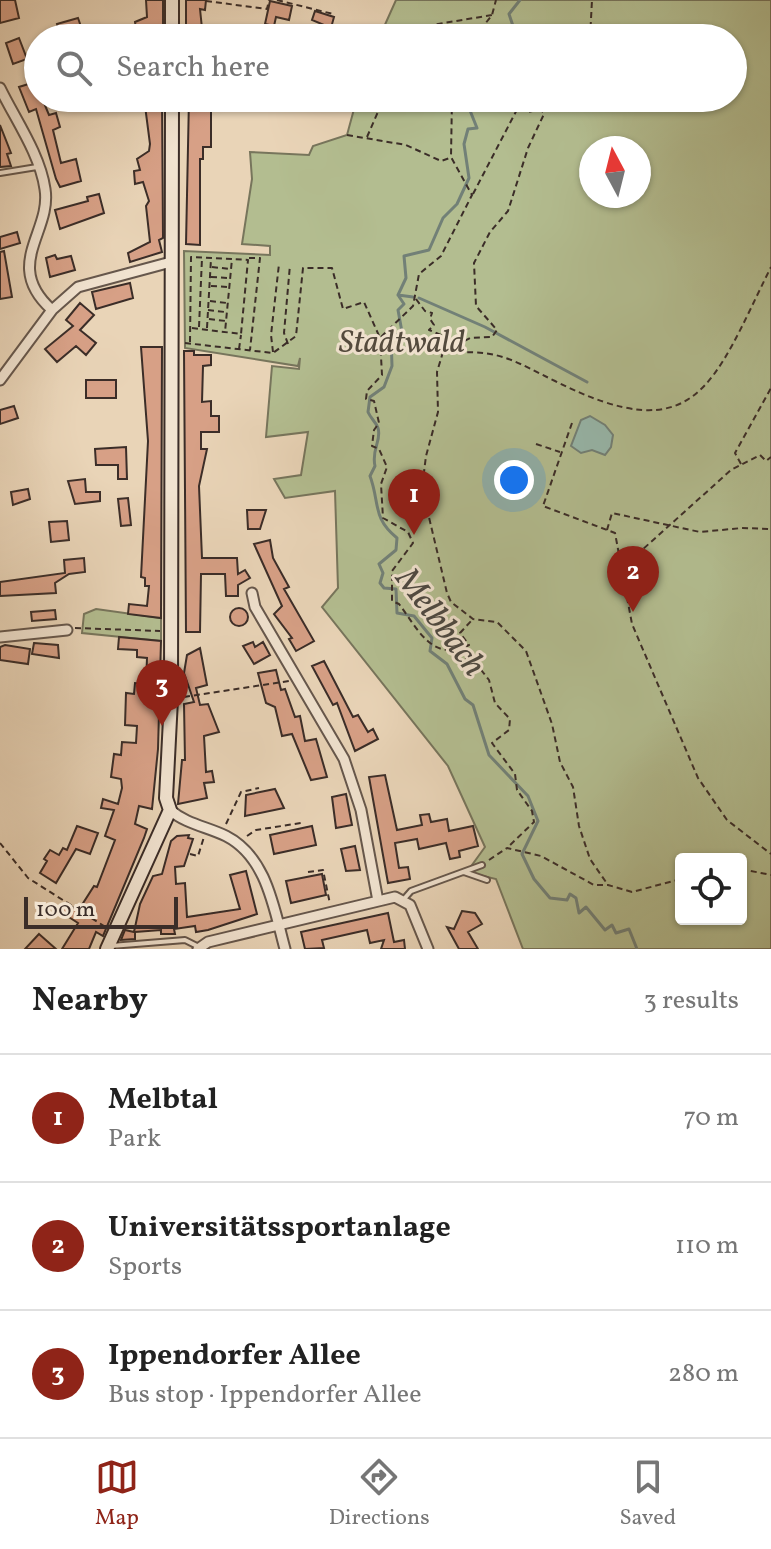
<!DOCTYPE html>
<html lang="en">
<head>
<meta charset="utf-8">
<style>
  :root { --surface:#fff; --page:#f2f2f2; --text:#222; --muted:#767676; --line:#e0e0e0; --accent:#8f2418 }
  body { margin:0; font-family:Vollkorn,serif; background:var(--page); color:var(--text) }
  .controls { position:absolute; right:24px; bottom:24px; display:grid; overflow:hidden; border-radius:8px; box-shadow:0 2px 6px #0004 }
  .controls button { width:72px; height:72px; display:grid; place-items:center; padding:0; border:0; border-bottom:2px solid var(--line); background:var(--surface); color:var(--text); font:40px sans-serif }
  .compass { position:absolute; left:579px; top:136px; width:72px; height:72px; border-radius:50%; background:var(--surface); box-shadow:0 2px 6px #0004; rotate:353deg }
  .scale { position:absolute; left:24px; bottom:20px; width:154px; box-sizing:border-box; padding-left:8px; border:4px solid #3b2d28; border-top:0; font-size:22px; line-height:28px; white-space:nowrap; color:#3b2d28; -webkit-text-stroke:6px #f1e3d0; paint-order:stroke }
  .you { position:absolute; left:514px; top:480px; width:28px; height:28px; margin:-20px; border:6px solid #fff; border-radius:50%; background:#1a73e8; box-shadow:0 0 0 12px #1a73e833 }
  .badge { display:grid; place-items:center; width:52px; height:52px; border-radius:50%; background:var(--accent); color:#fff; font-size:26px; font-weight:700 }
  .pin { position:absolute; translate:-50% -66px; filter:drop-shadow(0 2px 4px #0008) }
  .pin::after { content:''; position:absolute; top:42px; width:28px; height:24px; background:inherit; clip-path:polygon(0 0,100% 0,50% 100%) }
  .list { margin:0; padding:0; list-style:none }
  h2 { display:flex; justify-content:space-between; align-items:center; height:104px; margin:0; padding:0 32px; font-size:34px }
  h2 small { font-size:26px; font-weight:400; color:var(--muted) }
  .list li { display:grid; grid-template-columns:52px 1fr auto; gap:24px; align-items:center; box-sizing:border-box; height:128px; padding:0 32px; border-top:2px solid var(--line) }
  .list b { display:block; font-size:30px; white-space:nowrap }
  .list p { margin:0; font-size:26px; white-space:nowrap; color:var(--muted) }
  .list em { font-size:26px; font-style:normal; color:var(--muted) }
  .icon { flex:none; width:44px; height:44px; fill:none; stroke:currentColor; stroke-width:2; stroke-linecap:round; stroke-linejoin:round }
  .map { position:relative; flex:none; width:771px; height:949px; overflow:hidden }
  .search { position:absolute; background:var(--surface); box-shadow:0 2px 6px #0004; left:24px; right:24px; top:24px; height:88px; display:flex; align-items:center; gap:20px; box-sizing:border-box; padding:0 28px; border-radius:44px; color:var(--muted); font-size:30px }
  .sheet { height:488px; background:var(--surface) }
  nav { display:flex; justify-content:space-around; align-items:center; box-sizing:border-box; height:112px; border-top:2px solid var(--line); background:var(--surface); font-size:22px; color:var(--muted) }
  nav a { display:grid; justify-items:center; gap:4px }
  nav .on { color:var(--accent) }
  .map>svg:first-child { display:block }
  .green { fill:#b3bd90; stroke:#77755c; stroke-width:2; fill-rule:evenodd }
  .water { fill:#97b8ac; stroke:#728077; stroke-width:2 }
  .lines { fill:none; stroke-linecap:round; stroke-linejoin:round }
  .stream { stroke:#728077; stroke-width:3 }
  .building { fill:#d7a086; stroke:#3b2d28; stroke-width:2 }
  .lane-casing { stroke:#66574c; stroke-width:8 }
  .street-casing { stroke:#66574c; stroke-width:13 }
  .secondary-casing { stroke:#3b2d28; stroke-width:16 }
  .path { stroke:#3b2d28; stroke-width:2; stroke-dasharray:6 4; stroke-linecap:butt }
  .lane { stroke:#f1e3d0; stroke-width:4 }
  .street { stroke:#f1e3d0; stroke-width:9 }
  .secondary { stroke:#f1e3d0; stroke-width:12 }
  .labels { text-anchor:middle; stroke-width:6; stroke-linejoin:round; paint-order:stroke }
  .park-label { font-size:32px; font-style:italic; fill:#534a3d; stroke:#f1e3d0 }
  .water-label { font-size:34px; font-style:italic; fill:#4d4942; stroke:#f1e3d0 }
</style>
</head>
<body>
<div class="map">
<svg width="771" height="949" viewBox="0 0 771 949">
  <rect width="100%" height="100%" fill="#e9d4b7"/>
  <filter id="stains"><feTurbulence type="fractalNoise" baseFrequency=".0025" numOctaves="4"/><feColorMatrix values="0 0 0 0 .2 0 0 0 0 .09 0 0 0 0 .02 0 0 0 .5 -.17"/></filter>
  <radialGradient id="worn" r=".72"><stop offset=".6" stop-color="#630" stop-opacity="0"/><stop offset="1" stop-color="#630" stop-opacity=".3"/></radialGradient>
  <!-- green -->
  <path class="green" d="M396,0H771V949H523L496,879L467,872L485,847L448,766L322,607L338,588L335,491L285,498L274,479L301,475L308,432L266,437L272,366L299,369L300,358L298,366L185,348L184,251L270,255V246L242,244L252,179L250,152L309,155L313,146L347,135L357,98H733V38H379ZM591,148H639V196H591ZM681,859H741V919H681Z
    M96,609L161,618V641L82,633L84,614Z"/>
  <!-- water -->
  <path class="water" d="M590,416L605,425L613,435L611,447L605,455L592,450L581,453L571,446L581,420Z"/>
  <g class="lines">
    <!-- stream -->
    <path class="stream" d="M509,38L514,29L509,14L520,0
      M465,98L477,128L468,129L464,144L469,178L457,204L443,218L429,250L404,256L406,278L398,295L404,304L398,310L402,332L391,337L392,366L384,387L370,397L368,412C371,419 376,422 378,428C382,441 371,449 375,466L370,476C380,503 372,518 397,538L396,550L379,564L383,573L380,583L384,588L396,589L397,613L414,616L432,638L430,651L447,664L465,699L473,705L489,755L528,796L538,821L522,854L534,879L550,898L567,900L570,894L576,898L579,913L586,907L605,930L612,925L616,933L629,929L637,949
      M398,295L413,297
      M419,298L485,327L587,382"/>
  </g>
  <!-- building -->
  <path class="building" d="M0,0H15L19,18L0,23Z
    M146,0H163V38H148L144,29H136L135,22L147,17Z
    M186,0H206L205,10L200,9L203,38H186Z
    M270,1L292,6L289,20L276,17L274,26L265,24Z
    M315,11L334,17L331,28L312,20Z
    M78,18L85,38H61L57,24Z
    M19,38L27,59L13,64L6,43Z
    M38,81V98H42L49,115L56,113L60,127L53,130L61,163L76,159L81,181L60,187L56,179L36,109L29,112L19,87Z
    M144,98H162L163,238L159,240L162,252L130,262L128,253L150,242L146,206L149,201L143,182L135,184L134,171L140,170L137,159L149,151L150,144Z
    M189,98H208L211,107V147H203V159H200V245L186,244Z
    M0,125L11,153L7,154L11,166L0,167Z
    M99,194L104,213L60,229L55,210L88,201L87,197Z
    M17,232L20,243L0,249V237Z
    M4,251L12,297L0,299V252Z
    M55,255L57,259L71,256L75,270L50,277L46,258Z
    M130,283L133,298L96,309L92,292Z
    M80,303L94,315L80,330L96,343L86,355L76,346L57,362L45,349L73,326L66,320Z
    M141,347H162L161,618L128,614L129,604L147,606L149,586H145V578L141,577L148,441Z
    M184,351H194V355H211V365L203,366L202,402L211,401V416H219V432H201V449H207L199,486L202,558H237L238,574L245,570L250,578L238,585V596H226L225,574H201L200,632H186Z
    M86,380H116V398H86Z
    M14,406L18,418L0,424V410Z
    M126,447L127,479H118V465H96L95,449Z
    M85,479L86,492H100V501L75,504L68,481Z
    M28,489L30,499L13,505L11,492Z
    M128,498L131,525L121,526L118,499Z
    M247,510H266L260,529H248Z
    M67,521L69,540L51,542L49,522Z
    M270,540L273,558L289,587L284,589L314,641L296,651L289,639L292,638L274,614L282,606L254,544Z
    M84,558L85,572L69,574L55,583L56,593L0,596V582L65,573L64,560Z
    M230 617a9 9 0 1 1 18 0a9 9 0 1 1-18 0Z
    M55,610L56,619L32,621L31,612Z
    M119,637L161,641L158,749L152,809L139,806L135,824L147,829L144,838L103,936L96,932L89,949H62L78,923L61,912L67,903L78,911L94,886L97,887L115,840L105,836L114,810L101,808L103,799L118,804L122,788L121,779L111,777L114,754L121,755L122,742L136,743L137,726L125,725L126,693L134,694L135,683L146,684L147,658L137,657V650L118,649Z
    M253,642L255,647L263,642L270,655L254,664L243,646Z
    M34,643L58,645L59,658L32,654Z
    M5,645L30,649L28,664L0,660V647Z
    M200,648L207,685L196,688L200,705L208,704L219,732L204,736L206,772L212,771L214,782L204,783L207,798L178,804L182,760H185L184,704L194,702L184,673L187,655Z
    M324,661L353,717L358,715L368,732L373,729L378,739L355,751L337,703L333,705L312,666Z
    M276,670L281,690L285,689L295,717L300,716L305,741L316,739L327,777L311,780L292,734L282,736L275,707L266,703L258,673Z
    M385,775L397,830L422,825L420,815L429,814L431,822L447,819L449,831L473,826L478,846L459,851L460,857L450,859L446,843L419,849L417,839L395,843L399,868L408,867L410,879L388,883L369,777Z
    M275,789L284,808L245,816L246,795Z
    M346,794L352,825L336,828L332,797Z
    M77,826L98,833L90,854L76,849L56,883L40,873L47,861L44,859L50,850L59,855L63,848L67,850Z
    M312,826L316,845L274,854L270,835Z
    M189,835L188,838L193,839L184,866L175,867L176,884L185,883L187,917L240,909L230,875L246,871L257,914L208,930L196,932L195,926L174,929L175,934H161V930L135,932V939L121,940L125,930L134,932L140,904L153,876L162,874L171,841L177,836Z
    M355,846L360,870L346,871L341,849Z
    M322,874L326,895L291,903L286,881Z
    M462,911L475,913L482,924L468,932L478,949H459L447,927L454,929Z
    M388,913L394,942L404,940L405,949H381L384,940L370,943L367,930L322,940L324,948L305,949L301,932Z
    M39,934L56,949H25Z"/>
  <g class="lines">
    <!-- lane casing -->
    <g class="lane-casing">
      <path id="lane" d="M0,173L37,167
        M464,872L487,880
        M404,899L411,891L482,865
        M111,946L185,940L199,947"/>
    </g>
    <!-- street casing -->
    <g class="street-casing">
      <path id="street" d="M0,88C15,119 40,154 45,189C52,232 2,265 52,310
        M0,380L52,310L78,287L171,262
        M252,593L255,607L344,759L361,810L378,901
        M0,637L67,630
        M170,810C186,824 208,827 226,836C267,857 274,909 285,949
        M198,949L208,942L395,897L410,905L428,949"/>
    </g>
    <!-- secondary casing -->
    <g class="secondary-casing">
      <path id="secondary" d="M172,0V38
        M107,949L170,810L166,798L171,699L172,98"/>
    </g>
    <!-- path -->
    <path class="path" d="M277,0L333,14
      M206,1L267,9L269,0
      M424,38L432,25L492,15
      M474,38L492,15L496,0
      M590,38L592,0
      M520,108L528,112L541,109L544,114L528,148L508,211L490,232L474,263L476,306L497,330L492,337L470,338L443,352L437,372L438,412L426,456L422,488L447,593L451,602L473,619L497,622L526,651L552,724L560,762L573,787L579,826L590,859L608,885
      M347,135L406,145L441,161L450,158
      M367,137L384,98
      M473,194L523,98
      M249,258H260L250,350
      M212,267L230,269
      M211,277L229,278
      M211,286L228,287
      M416,299L425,311L432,313L430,319L434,325L429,330L441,335L457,353C499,349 518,363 555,381C698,453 713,383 771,267
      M210,301L227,303
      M208,310L225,312
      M209,319L226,321
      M199,327L202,258
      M192,328L241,334L248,260L232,259
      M207,328L211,259
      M381,337L413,306L419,274L441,256L472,195L451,157L452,98
      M190,342L191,257L232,259L225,332
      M185,343L273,353L296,336L303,268H332L343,309L364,302L380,338L382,375L367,391L366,399L374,401L379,423L374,430L372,446L379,449L387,467L381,484L383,518L408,532L413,543L392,571V601L399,604C418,629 432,663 469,645L460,633L472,620
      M288,344L284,333L290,265
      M239,349L241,335
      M273,352L271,335L279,264
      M572,423L543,506L615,533L632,624L698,778L727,820L771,854
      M536,444L560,452
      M741,464L735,453L771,388
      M607,530L612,513L700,532L742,528L771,529
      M626,584L642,550L731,470L760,455L766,461L771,457
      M75,628L160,631
      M457,652L478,666L489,680L495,703L510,719L509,730L492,743L515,774L517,790L532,811L534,822L507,848
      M184,697L289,681
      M226,824L241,792L259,788
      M247,836L256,830L301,823
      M0,843L28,878L104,926
      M190,854L198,856L204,837
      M489,860L507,848L541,856L594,885H608L632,892L681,879
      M741,869L771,875
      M308,872L323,870L330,904"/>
    <!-- lane -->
    <use href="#lane" class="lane"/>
    <!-- street -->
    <use href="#street" class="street"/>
    <!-- secondary -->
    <use href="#secondary" class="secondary"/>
  </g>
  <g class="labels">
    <!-- park labels -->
    <g class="park-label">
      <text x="402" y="352">Stadtwald</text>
    </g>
    <!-- water labels -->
    <g class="water-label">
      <text transform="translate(442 621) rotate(53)" y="12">Melbbach</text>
    </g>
  </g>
  <rect width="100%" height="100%" filter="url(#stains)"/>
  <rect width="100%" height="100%" fill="url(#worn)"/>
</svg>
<div class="controls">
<button><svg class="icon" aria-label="locate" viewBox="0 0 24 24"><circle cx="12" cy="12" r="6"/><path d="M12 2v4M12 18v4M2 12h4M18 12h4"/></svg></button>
</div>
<svg class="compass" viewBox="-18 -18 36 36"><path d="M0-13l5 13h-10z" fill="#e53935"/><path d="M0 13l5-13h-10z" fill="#767676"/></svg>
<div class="scale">100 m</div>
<div class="you"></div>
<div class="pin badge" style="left:414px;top:535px">1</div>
<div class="pin badge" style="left:633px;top:612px">2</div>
<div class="pin badge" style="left:162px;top:726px">3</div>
<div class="search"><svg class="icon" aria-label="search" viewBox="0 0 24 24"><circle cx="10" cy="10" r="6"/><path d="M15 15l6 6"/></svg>Search here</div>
</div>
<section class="sheet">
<h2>Nearby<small>3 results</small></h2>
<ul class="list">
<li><span class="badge">1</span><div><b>Melbtal</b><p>Park</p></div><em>70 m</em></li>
<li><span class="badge">2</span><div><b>Universitätssportanlage</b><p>Sports</p></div><em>110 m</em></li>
<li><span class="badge">3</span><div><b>Ippendorfer Allee</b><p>Bus stop · Ippendorfer Allee</p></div><em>280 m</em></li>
</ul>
</section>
<nav>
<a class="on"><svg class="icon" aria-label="map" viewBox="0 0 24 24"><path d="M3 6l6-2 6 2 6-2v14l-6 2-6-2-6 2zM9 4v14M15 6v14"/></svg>Map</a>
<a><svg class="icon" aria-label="directions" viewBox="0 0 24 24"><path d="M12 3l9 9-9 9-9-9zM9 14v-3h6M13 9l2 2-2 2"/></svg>Directions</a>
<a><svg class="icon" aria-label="saved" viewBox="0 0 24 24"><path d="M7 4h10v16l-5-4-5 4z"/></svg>Saved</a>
</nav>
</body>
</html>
